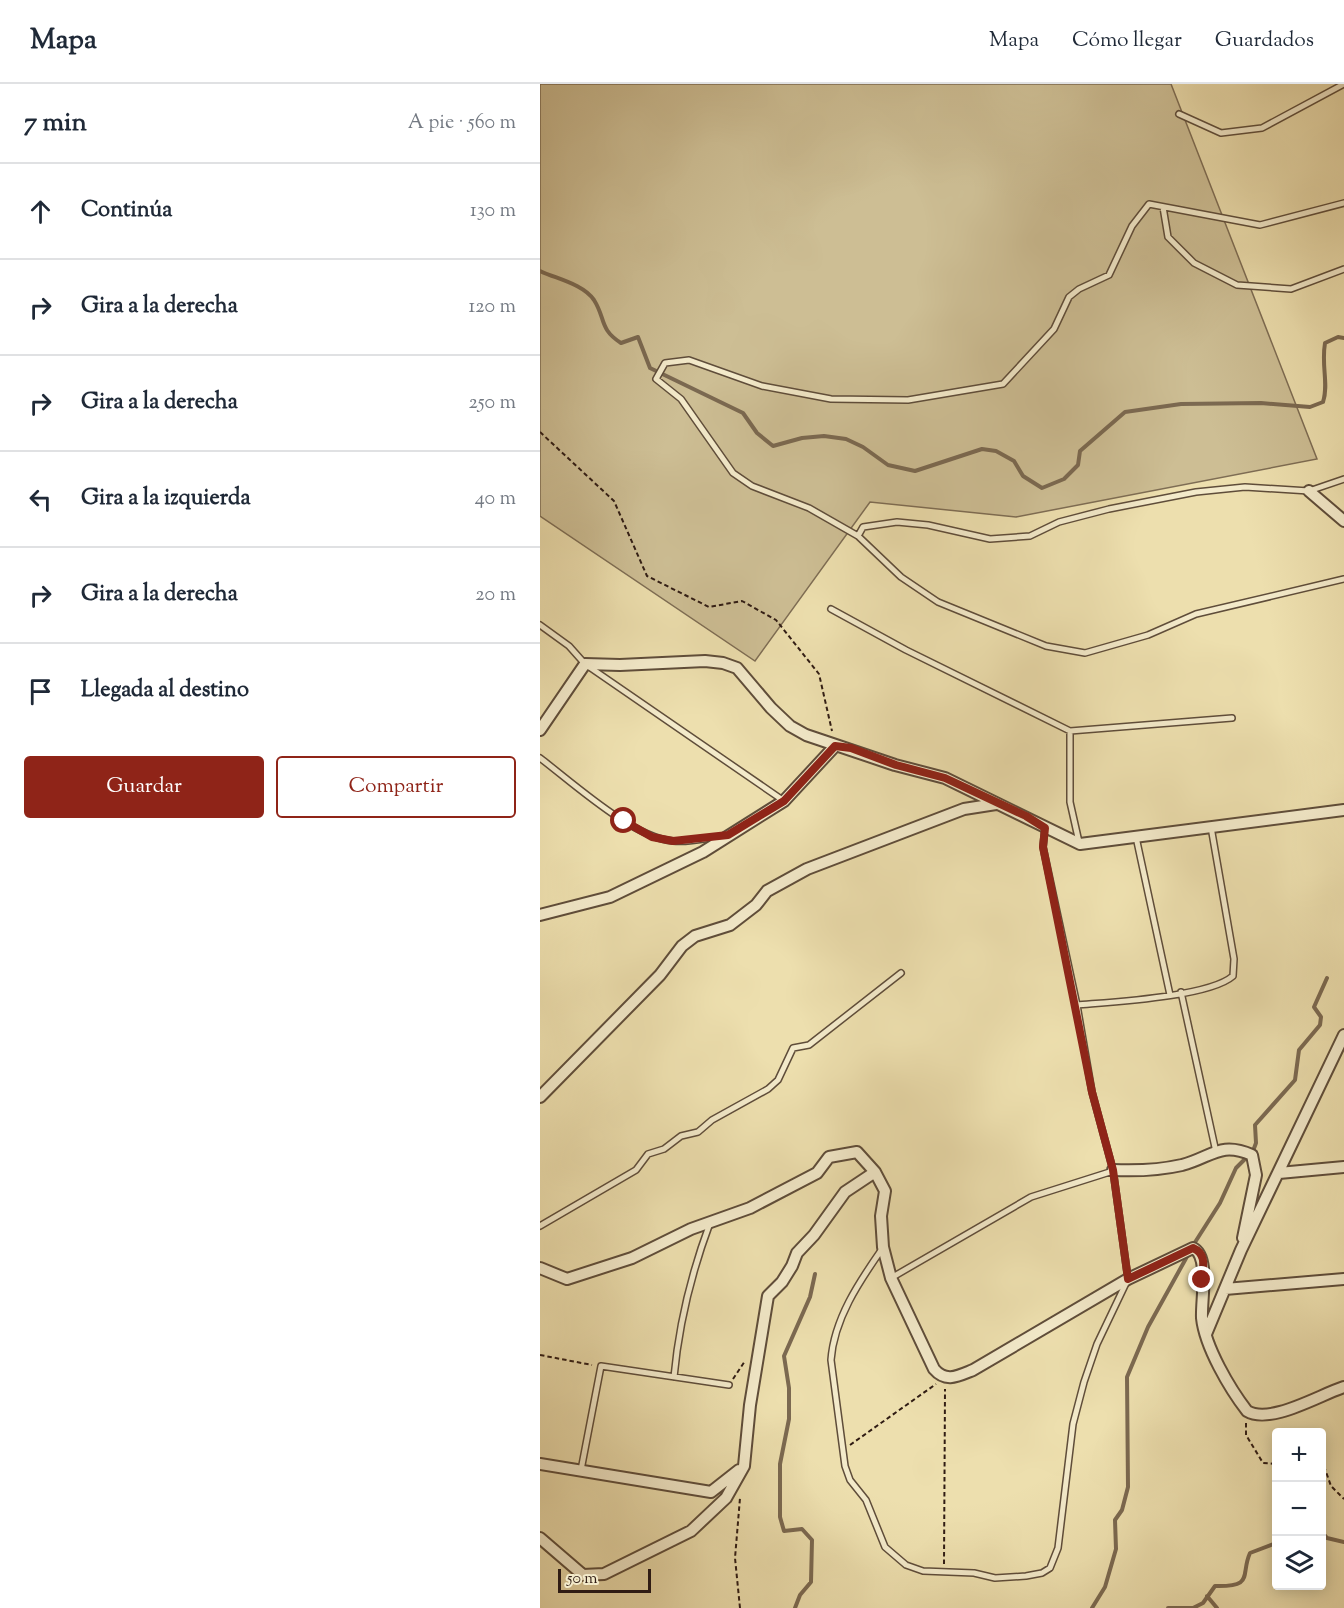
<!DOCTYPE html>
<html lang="es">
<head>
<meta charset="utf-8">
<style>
  :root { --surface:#fff; --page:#f2f2f3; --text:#1f2937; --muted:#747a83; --line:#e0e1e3; --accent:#8f2418 }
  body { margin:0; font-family:"Sorts Mill Goudy",serif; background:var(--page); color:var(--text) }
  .controls { position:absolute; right:18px; bottom:18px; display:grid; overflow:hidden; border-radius:6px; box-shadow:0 3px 15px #0003 }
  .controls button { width:54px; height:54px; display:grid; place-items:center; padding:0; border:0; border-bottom:2px solid var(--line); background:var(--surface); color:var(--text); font:30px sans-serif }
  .scale { position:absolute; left:18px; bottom:15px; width:93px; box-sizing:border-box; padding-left:6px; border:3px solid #301c14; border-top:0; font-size:16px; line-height:21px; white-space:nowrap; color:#301c14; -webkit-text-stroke:4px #f3eaca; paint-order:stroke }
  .stop { position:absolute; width:18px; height:18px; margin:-14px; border:4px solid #8f2418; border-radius:50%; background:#fff }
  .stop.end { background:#8f2418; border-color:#fff; box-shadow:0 2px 6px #0008 }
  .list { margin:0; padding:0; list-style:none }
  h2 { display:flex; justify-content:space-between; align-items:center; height:78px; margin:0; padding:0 24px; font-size:26px }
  h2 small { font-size:20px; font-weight:400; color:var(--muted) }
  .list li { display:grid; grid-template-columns:39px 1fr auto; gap:18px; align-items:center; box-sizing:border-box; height:96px; padding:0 24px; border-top:2px solid var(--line) }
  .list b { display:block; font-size:22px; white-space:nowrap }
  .list em { font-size:20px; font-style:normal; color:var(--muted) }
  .actions { display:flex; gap:12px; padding:18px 24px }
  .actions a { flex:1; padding:14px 0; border:2px solid var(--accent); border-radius:6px; text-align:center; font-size:21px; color:var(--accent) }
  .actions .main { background:var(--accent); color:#fff }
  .icon { flex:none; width:33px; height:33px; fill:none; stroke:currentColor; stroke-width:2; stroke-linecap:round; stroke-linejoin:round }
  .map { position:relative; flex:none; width:804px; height:1524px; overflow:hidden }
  header { display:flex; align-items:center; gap:36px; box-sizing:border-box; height:84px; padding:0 30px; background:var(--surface); border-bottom:2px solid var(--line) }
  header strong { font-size:28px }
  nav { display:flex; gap:33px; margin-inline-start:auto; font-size:21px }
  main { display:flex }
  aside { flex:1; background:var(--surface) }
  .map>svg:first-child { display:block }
  .green { fill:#cdbe94; stroke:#7e6d54; stroke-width:1.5 }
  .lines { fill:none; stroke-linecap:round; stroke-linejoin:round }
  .stream { stroke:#7b6951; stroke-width:4 }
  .lane-casing { stroke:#5f4d3a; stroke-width:8 }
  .street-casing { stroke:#5f4d3a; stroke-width:14 }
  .path { stroke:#301c14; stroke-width:2; stroke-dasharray:4.5 3; stroke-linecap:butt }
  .lane { stroke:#f3eaca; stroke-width:5 }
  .street { stroke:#f3eaca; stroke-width:10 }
  .route { stroke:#8f2418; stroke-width:8 }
</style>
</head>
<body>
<header>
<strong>Mapa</strong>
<nav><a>Mapa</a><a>Cómo llegar</a><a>Guardados</a></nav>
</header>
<main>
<aside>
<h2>7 min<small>A pie · 560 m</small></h2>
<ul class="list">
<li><svg class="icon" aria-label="ahead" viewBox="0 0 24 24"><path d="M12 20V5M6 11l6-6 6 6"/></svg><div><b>Continúa</b></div><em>130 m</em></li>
<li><svg class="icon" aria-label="right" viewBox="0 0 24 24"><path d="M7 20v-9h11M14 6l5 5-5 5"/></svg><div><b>Gira a la derecha</b></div><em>120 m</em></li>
<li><svg class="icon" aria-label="right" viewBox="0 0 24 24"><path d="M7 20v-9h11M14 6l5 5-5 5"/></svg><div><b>Gira a la derecha</b></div><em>250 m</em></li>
<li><svg class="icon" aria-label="left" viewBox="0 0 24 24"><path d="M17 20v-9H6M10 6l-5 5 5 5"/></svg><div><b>Gira a la izquierda</b></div><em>40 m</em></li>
<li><svg class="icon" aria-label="right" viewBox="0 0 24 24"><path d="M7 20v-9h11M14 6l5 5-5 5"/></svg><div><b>Gira a la derecha</b></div><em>20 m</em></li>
<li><svg class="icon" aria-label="arrive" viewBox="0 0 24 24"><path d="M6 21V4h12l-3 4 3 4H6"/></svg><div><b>Llegada al destino</b></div></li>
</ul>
<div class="actions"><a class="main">Guardar</a><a>Compartir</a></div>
</aside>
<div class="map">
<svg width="804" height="1524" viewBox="0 0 804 1524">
  <rect width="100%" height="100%" fill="#eddfae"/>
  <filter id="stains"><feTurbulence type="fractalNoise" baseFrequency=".00333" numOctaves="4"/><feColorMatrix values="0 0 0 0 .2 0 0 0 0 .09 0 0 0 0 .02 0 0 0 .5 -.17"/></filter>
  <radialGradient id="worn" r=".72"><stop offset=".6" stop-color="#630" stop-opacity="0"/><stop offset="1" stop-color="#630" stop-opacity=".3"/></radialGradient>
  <!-- green -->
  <path class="green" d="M0,0H631L777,375L476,433L330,418L215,577L0,432Z"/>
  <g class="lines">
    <!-- stream -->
    <path class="stream" d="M0,187C17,195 43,200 54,216C66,235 59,245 81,259L98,253L110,284L203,329L217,349L233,362L262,354L284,352L306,355L323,363L348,381L375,387L442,365L456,367L474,377L483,392L502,404L524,395L538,381L540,367L585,328L641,320L721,319L770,323L783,318C789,300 781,282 785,259L798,253L804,254
      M652,1163L680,1119L696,1084L713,1067L716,1059L715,1041L755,996L759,966L780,941L781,933L774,923L787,894
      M782,1448L787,1454L804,1458
      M667,1512L677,1524
      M255,1524L260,1511L271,1498L272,1456L262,1445L244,1447L240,1433V1380L249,1335V1304L244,1272L270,1213L275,1190
      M552,1524L565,1503L576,1465L575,1436L582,1426L588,1403L587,1293L608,1243L649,1169
      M628,1524H653L663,1519L675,1502C715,1503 700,1491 710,1469L736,1459"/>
    <!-- lane casing -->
    <g class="lane-casing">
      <path id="lane" d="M639,30L681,49L722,44L804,0
        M804,119L720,141L609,120L592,142L569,191L539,205L529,213L514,245L463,300L368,316L291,315L222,302L149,276L125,279L116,295L141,315L193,389L212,402L269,424L318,452L361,493L398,518L506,562L545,569L608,551L656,530L804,495
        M623,123L628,153L654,179L697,201L751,205L804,185
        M318,452L323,443L357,438L388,441L450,455L490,452L519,438L569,425L656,408L705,403L769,407L804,395
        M291,525L366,566L530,647
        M0,541L29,562L45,580L244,717
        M0,674C33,699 93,754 133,757C149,759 167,754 184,752
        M596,753L630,911
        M539,758L530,718V647L692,634
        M641,908L676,1068
        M537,921C571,918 669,913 693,892L694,875L671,743
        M0,1142L96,1086L108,1070L124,1065L141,1052L158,1048L172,1036L228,1005L238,996L253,964L269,961L361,889
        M342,1165C319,1198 294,1235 291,1276L305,1382L310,1396L326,1416L345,1463L366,1481L383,1487L434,1489L455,1494L486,1492L502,1489L510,1484L518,1464L533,1340L544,1298L557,1260L588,1195L573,1086L552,1008L537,921L503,763L505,744
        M351,1194L491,1113L573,1087
        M134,1293C139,1239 151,1190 170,1139
        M41,1386L61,1282L189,1301"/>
    </g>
    <!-- street casing -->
    <g class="street-casing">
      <path id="street" d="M769,407L804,437
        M0,646L45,580L80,581L165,577L183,579L197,584L231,624L250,642L266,651L355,681L405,694L540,760L804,726
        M0,831L70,813L163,768L244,717L295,662
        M0,1013L120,891L142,862L155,852L190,841L216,821L227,807L267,785L424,725L456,720
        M573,1086C596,1087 620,1086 642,1081C672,1073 680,1057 712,1071L716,1091L703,1154
        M739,1089L804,1083
        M0,1184L27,1195L92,1174L151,1145L210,1124L277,1089L289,1073L317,1068L335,1088L345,1107L341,1132L343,1163L351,1194L394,1285C406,1299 418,1292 433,1286L588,1195L653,1164C670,1172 661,1216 662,1234C665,1263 690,1305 707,1327C730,1341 779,1311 804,1303
        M685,1205L804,1195
        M666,1250L701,1166L804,951
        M0,1380L171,1408L199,1386
        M0,1454L43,1491L64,1490L151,1447L186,1414L204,1382L210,1321L228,1212L242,1198L252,1182L257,1169L274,1151L305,1108L335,1088"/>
    </g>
    <!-- path -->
    <path class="path" d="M0,348L74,417L107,492L169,523L202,517L236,536L279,590L292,647
      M0,1271L52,1281
      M193,1295L205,1277
      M706,1339V1351L723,1379L736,1380
      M310,1361L396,1300
      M782,1385H785L791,1402L804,1415
      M404,1480L405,1305
      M200,1524L195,1474L200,1414"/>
    <!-- lane -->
    <use href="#lane" class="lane"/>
    <!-- street -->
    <use href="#street" class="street"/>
  </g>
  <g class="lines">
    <!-- route -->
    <path class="route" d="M84,737L112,753L133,757L188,751L244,717L295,662L311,664L356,681L405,694L486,732L505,744L503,763L552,1008L573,1086L588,1195L653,1164C667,1170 663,1183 662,1196"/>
  </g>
  <rect width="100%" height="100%" filter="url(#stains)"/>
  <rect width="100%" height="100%" fill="url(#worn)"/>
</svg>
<div class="controls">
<button>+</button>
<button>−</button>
<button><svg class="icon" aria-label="layers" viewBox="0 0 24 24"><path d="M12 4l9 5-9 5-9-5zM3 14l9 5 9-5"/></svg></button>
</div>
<div class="scale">50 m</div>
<div class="stop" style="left:84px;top:737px"></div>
<div class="stop end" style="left:662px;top:1196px"></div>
</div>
</main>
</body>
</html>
